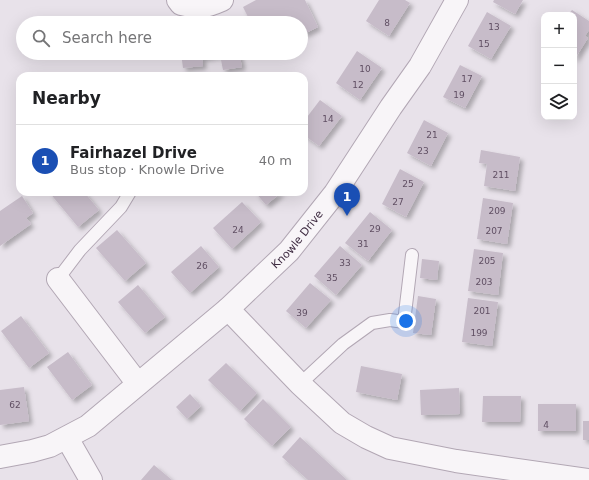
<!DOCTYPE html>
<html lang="en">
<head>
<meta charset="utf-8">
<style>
  :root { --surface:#fff; --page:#f6f6f6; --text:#202124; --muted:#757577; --line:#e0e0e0; --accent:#676c37 }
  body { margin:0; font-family:"DejaVu Sans",sans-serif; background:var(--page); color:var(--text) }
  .controls { position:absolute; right:12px; top:12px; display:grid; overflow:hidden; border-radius:8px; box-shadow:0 4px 16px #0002 }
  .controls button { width:36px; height:36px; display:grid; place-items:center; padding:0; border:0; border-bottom:1px solid var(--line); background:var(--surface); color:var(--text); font:20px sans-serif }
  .you { position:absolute; left:406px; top:321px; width:14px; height:14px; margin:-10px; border:3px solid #fff; border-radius:50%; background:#1a73e8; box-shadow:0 0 0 6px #1a73e833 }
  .badge { display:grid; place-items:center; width:26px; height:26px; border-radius:50%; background:var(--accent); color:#fff; font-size:13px; font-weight:700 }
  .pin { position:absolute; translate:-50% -33px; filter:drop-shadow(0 1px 2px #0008) }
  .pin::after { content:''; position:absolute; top:21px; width:14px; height:12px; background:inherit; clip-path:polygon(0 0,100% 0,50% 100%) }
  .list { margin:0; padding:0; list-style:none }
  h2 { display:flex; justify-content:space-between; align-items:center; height:52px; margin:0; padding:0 16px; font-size:17px }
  h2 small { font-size:13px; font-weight:400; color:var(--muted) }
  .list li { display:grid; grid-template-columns:26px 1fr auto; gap:12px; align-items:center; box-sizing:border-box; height:72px; padding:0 16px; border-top:1px solid var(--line) }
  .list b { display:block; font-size:15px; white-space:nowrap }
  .list p { margin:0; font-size:13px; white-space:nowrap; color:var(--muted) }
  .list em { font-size:13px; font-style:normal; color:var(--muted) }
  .icon { flex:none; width:22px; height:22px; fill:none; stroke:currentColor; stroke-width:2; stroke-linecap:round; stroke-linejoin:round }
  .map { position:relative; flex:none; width:589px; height:480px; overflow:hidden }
  .search { position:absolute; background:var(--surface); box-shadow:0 4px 16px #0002; left:16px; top:16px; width:292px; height:44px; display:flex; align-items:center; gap:10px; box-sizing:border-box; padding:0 14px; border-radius:22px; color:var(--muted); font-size:15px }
  .panel { position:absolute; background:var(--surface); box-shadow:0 4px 16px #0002; left:16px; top:72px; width:292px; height:124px; border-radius:12px }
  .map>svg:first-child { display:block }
  .building { fill:#c7bcc9; filter:url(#shadow) }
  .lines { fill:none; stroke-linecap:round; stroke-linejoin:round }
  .lane-casing { stroke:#b2a7b4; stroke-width:14 }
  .street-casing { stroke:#b2a7b4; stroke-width:24 }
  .lane { stroke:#f8f5f8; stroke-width:12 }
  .street { stroke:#f8f5f8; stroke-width:22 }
  .labels { text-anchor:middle; stroke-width:4; stroke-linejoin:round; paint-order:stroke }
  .number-label { font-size:9px; fill:#604f63 }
  .street-label { font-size:11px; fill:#3e2b41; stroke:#f6f2f7 }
</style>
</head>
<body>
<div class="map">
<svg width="589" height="480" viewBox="0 0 589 480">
  <defs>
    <filter id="shadow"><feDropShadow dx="3.5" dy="3.5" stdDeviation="2" flood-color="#0004"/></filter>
  </defs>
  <rect width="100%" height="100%" fill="#e8e2ea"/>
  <!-- building -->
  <path class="building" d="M256,0H305L318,27L304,34L301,28V23H298L296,19L288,23H251L243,7Z
    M379,0H405L410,3L389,36L366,21Z
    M494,0H523L515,14L493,2Z
    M572,10L589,21V30L585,36L588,38L574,60V15H568Z
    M487,12L511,26L491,59L468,46Z
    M233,17L234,23H199V22Z
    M357,51L382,68L360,100L336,83Z
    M181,53H239L242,67L223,70L220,55L202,58L203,66L183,68Z
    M460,65L482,76L465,108L443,97Z
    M320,100L342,116L319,146L304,135V121Z
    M424,120L448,133L431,166L407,153Z
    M481,150L520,157L515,191L484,186L487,164L479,163Z
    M400,169L424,182L406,217L382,204Z
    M49,192H84L99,210L78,227Z
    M255,192H282L266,205Z
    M22,196L33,213L26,218L31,224L0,246V211Z
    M483,198L513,203L507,244L477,239Z
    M242,202L261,222L232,249L213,228Z
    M370,212L392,230L368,261L345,243Z
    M117,230L146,263L125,281L96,248Z
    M201,246L219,267L190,293L171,272Z
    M340,246L362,265L336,295L314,276Z
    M474,249L503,253L498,295L468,291Z
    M422,259L439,261L437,280L420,278Z
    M310,283L331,300L306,328L286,311Z
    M138,285L165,317L145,333L118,302Z
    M418,296L436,299L431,335L413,333Z
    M468,298L498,302L492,346L462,342Z
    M21,316L49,353L29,368L1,331Z
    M68,352L92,385L72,400L47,367Z
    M226,363L257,393L240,411L208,380Z
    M361,366L402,374L397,400L356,392Z
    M24,387L29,421L0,425V390Z
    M459,388L460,414L421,415L420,390Z
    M190,394L201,406L187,419L176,407Z
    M483,396H521L520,422H482Z
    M263,399L291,427L272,446L244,419Z
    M538,404H576V431H538Z
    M583,421H589V440H583Z
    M300,437L347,480H308L282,457Z
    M154,465L172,480H141Z"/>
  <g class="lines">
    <!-- lane casing -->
    <g class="lane-casing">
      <path id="lane" d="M58,279L80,250L121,207L130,192
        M300,384L343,344L372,323L390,320L404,322L412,255"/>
    </g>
    <!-- street casing -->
    <g class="street-casing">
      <g id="street">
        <path d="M178,0L181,4C199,9 206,7 222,0"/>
        <path d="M58,279L138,384"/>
        <path d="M228,309L300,384L342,423L366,437L390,448L456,461L587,480"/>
        <path d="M67,438L91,480"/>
        <path id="s1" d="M0,457L32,451L50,446L88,426L228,309L289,251L335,193L391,107L420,66L457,0"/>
      </g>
    </g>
    <!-- lane -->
    <use href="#lane" class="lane"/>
    <!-- street -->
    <use href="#street" class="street"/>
  </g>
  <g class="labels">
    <!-- number labels -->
    <g class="number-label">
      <text x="387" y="26">8</text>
      <text x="494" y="30">13</text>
      <text x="484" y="47">15</text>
      <text x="365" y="72">10</text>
      <text x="467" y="82">17</text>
      <text x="358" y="88">12</text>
      <text x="459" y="98">19</text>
      <text x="328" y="122">14</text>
      <text x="432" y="138">21</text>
      <text x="423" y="154">23</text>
      <text x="501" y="178">211</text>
      <text x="408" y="187">25</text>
      <text x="398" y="205">27</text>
      <text x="497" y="214">209</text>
      <text x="375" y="232">29</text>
      <text x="238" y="233">24</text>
      <text x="494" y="234">207</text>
      <text x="363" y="247">31</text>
      <text x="487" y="264">205</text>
      <text x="345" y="266">33</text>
      <text x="202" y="269">26</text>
      <text x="332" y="281">35</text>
      <text x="484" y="285">203</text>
      <text x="482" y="314">201</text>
      <text x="302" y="316">39</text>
      <text x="479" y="336">199</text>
      <text x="15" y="408">62</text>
      <text x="546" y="428">4</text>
    </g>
    <!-- street labels -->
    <g class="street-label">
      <text dy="4" stroke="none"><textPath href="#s1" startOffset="375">Knowle Drive</textPath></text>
    </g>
  </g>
</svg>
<div class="controls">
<button>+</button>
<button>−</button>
<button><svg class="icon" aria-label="layers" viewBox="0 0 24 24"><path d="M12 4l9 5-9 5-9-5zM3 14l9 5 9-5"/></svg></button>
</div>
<div class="you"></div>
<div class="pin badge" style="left:347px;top:216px;background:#1a4fb4">1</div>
<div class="search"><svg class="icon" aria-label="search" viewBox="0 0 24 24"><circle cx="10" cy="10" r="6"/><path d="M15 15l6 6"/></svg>Search here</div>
<section class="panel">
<h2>Nearby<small></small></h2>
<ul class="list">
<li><span class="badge" style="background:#1a4fb4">1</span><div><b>Fairhazel Drive</b><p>Bus stop · Knowle Drive</p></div><em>40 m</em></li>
</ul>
</section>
</div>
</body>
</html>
